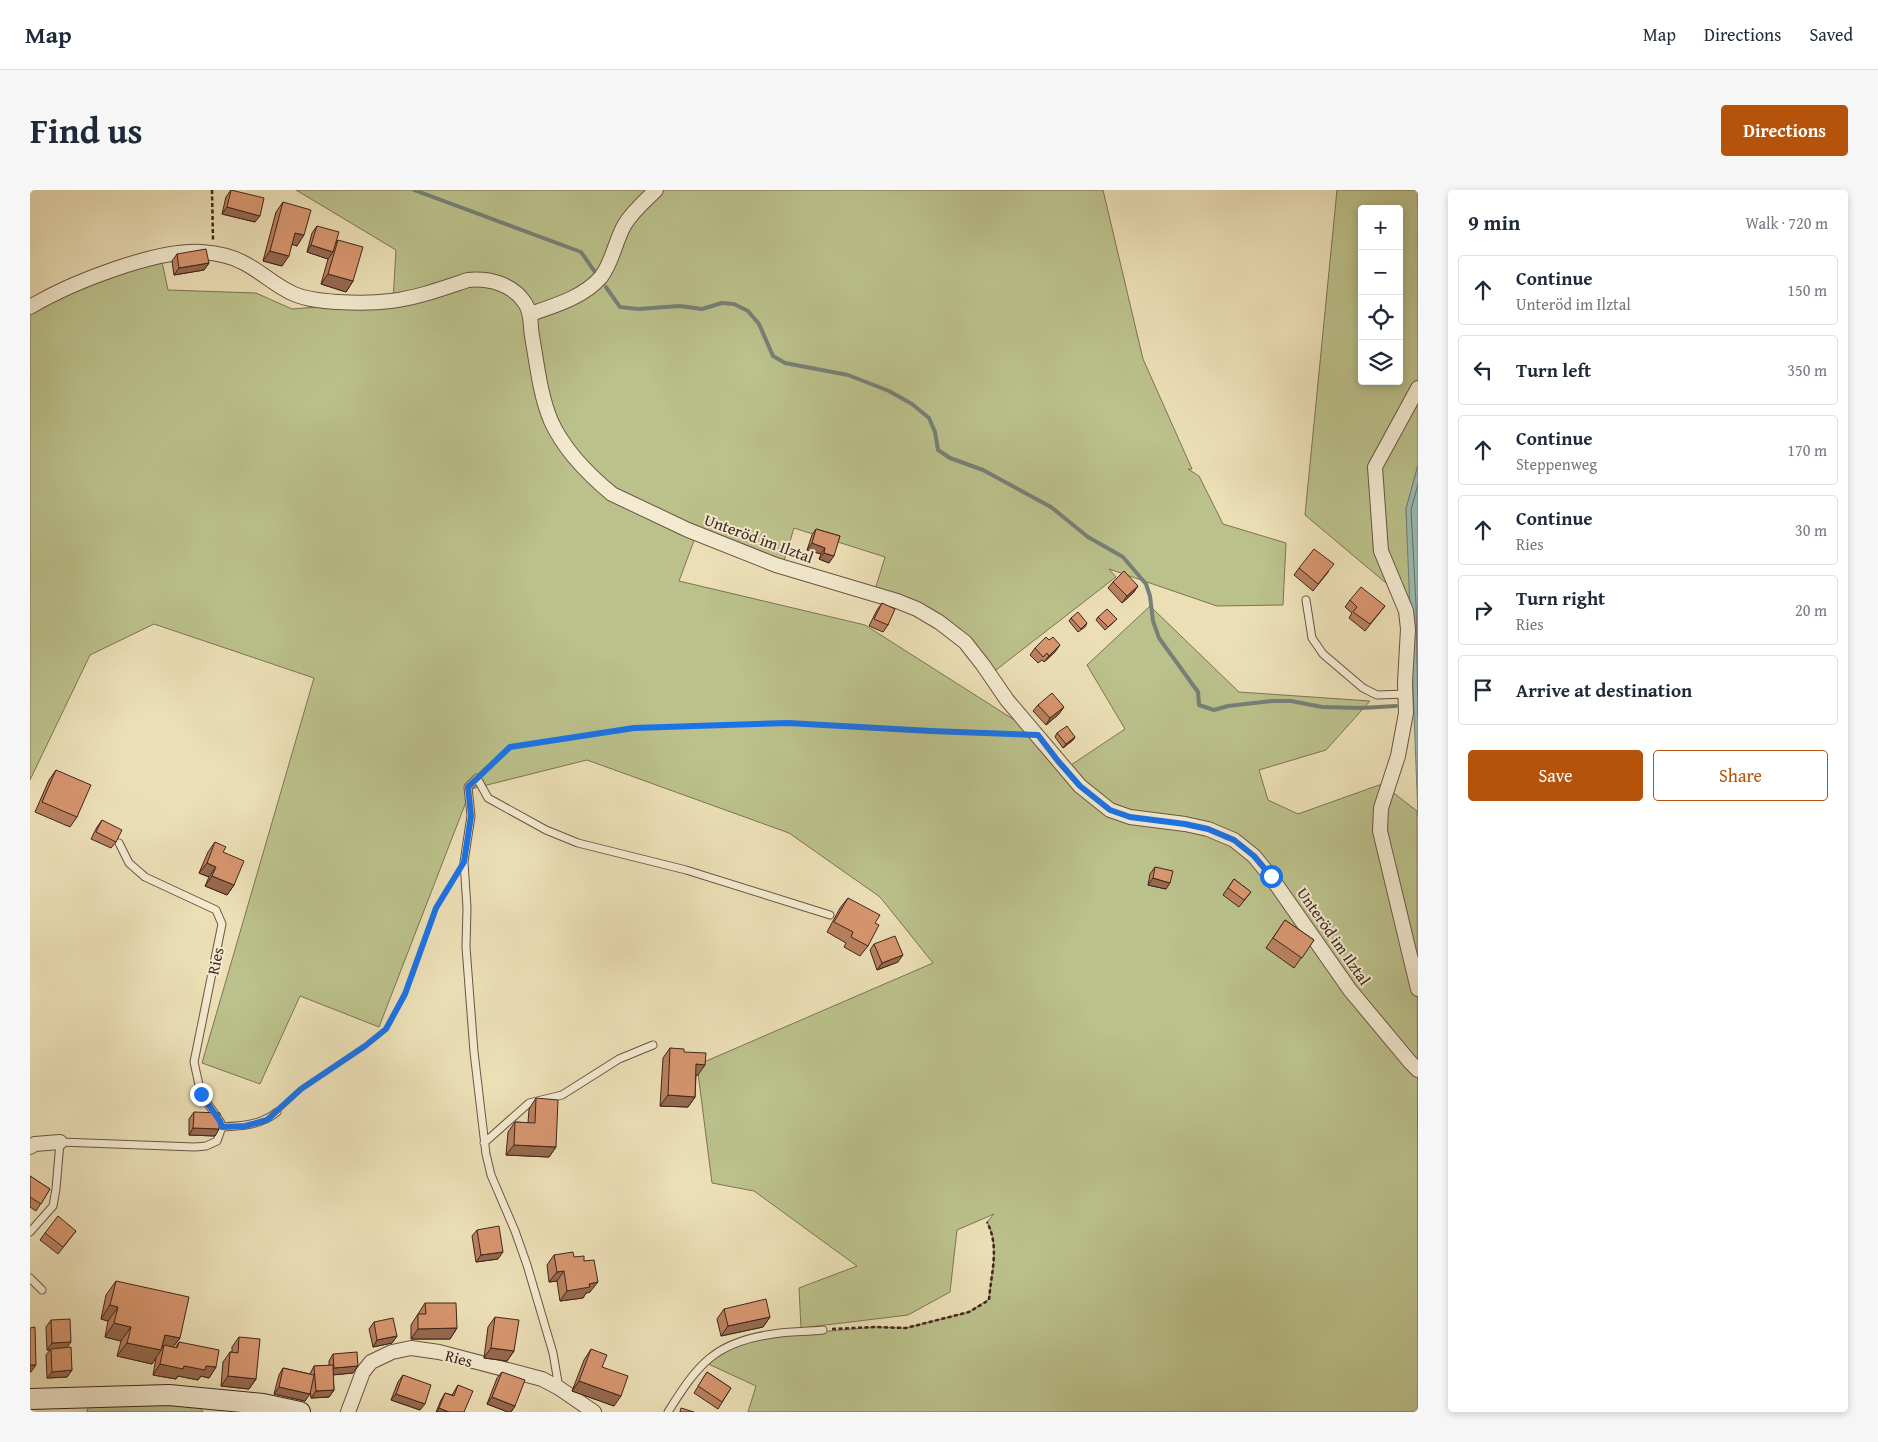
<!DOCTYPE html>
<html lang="en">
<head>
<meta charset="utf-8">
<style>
  :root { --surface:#fff; --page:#f6f6f7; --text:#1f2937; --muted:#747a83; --line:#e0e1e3; --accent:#b45309 }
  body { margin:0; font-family:"Gentium Book Plus",serif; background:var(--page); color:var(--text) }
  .controls { position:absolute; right:15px; top:15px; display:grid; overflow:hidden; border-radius:5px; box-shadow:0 2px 8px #0003 }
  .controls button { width:45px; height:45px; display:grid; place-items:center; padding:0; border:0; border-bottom:1px solid var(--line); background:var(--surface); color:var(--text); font:25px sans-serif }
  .stop { position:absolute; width:15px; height:15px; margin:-11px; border:4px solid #1a73e8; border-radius:50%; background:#fff }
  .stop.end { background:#1a73e8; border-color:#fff; box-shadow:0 1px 5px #0008 }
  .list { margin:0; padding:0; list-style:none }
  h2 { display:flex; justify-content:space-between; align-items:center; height:65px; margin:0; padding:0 20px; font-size:21px }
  h2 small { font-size:16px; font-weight:400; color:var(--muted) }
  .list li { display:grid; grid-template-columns:32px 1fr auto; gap:15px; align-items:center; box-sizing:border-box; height:70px; margin:0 10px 10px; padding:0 10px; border:1px solid var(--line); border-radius:5px }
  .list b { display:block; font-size:19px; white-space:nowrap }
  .list p { margin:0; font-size:16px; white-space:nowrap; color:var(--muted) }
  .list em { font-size:16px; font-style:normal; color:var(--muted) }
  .actions { display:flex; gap:10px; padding:15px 20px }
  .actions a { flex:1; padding:11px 0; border:1px solid var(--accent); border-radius:5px; text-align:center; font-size:18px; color:var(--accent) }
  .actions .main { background:var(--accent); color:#fff }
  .icon { flex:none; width:28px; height:28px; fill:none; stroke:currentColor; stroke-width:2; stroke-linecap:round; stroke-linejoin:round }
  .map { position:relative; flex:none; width:1388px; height:1222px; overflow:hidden; border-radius:5px }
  header { display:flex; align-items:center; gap:30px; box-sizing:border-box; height:70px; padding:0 25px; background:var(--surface); border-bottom:1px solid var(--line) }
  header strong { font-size:24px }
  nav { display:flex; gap:28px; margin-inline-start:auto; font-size:18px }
  .intro { display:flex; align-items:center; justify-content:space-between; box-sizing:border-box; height:120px; padding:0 30px }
  h1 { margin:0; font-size:35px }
  .button { padding:12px 22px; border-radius:5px; background:var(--accent); color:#fff; font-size:18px; font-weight:700 }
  main { display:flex; gap:30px; padding:0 30px }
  aside { flex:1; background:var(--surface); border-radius:5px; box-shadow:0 2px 8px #0003 }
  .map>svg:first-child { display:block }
  .green { fill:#bbc18b; stroke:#7e7354; fill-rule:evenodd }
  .water { fill:#99bcb3; stroke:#768077 }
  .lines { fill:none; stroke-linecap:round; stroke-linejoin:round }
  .shore { stroke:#6d7068; stroke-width:1 }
  .stream { stroke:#768077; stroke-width:4 }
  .lane-casing { stroke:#6c5442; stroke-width:9 }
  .street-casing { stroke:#6c5442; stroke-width:16 }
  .secondary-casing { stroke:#41251c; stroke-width:22 }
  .path { stroke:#41251c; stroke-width:2.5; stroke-dasharray:4 2.5; stroke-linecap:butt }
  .lane { stroke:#f3ead0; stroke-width:7 }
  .street { stroke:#f3ead0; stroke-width:14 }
  .secondary { stroke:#f3ead0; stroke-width:20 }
  .wall { fill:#b9815f; stroke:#41251c }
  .shaded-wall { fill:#96694e; stroke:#41251c }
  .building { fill:#d7966f; stroke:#41251c }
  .route { stroke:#1a73e8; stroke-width:6 }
  .labels { text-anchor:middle; stroke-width:4; stroke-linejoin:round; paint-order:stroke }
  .street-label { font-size:16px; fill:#41251c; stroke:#f3ead0 }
</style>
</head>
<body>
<header>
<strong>Map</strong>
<nav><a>Map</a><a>Directions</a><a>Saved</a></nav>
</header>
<div class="intro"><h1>Find us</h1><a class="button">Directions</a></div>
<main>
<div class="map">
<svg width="1388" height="1222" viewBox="0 0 1388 1222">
  <rect width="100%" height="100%" fill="#ecdfb6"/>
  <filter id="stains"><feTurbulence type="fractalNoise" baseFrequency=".004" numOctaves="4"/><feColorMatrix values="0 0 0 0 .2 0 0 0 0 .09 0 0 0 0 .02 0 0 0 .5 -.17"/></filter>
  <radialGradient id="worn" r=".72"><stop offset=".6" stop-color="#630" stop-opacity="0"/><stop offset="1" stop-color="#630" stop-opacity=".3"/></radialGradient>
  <!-- green -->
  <path class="green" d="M266,0H1073L1113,169L1162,279H1158L1169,286L1193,334L1256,353L1253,415L1187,416L1079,379L1086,387L966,480L953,475L935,452L844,403L855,367L764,338L753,374L665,348L649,391L835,435L1008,545L1012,543L1041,575L1095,539L1057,475L1120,416L1209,502L1340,511L1296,560L1229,580L1238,610L1268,624L1352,594L1387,621L1388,1222H718L726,1196L674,1172L721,1148L845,1137L876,1138L939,1122L959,1109C961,1083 970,1057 957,1032L964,1024L927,1040L920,1102L878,1125L771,1138L769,1098L827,1076L724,1001L682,993L667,875L903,773L850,707L759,643L557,570L441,599L349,837L270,806L230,894L172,873L284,488L124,434L60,465L0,590V117L131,67L138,100L226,103L262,119L363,111L366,60Z
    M1307,0H1388V275L1376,319L1381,414L1275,325ZM1332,19H1369V191H1332Z
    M89,1211L169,1216L173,1222H57L59,1213Z"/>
  <!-- water -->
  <path class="water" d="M1388,275V626L1376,319Z"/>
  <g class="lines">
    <!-- shore -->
    <path class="shore" d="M1388,294L1381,320L1386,414L1388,527"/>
    <!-- stream -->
    <path class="stream" d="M384,0L551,62L565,82
      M576,97L590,117L608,119L650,116L672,119L692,113L704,114L718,121L729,134L743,166L755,173L818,185L859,201L882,214L899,228L905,242L908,260L920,268L953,280L1021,317L1058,347L1093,367L1116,394L1120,406L1123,431L1129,448L1168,502L1169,515L1184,520L1198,516L1242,511H1261L1292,517L1331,518L1366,516"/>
    <!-- lane casing -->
    <g class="lane-casing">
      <path id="lane" d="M1276,410L1282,448L1293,464L1333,498L1347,505L1376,504
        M192,937C212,936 231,935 247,922
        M454,953L499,913L532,905L589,869L623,855
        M0,1042L23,1016L26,999L30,952L165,957L176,956L187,951L192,937L190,931L171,904L164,872L192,734L186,720L115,687L99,673L89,653
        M0,1088L12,1100
        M529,1198L523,1163L497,1075L485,1041L461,985L456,964L444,862L436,757L437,718L434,672L441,626L438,597L447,588L458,608L516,640L548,653L656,680L800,725
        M638,1222C668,1174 685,1152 743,1144C759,1141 776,1142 793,1140"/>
    </g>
    <!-- street casing -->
    <g class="street-casing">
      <path id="street" d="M0,117C40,93 126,59 172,62C184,63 201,66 212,72C231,81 245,96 264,104C278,110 294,111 308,112C326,113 344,113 361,111C387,108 414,98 438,90C459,88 483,94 495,113C502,123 500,135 502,146C507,174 510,205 521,231C534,260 559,285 582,304L658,340L746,375L867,411L887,419L909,432L935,452L953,475L977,510L1050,596L1080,620L1100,627L1155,634L1178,639L1204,650L1224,666L1241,687L1320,800L1380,872L1388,880
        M500,124C524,116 554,107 571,87C583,71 585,51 595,34C603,21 615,11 626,0
        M1388,198L1345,277L1351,361L1376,421L1378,439L1375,492L1376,523L1368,566L1351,618L1350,641L1388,799
        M0,957L5,954L30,952
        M318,1222L333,1182L341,1172L362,1162L381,1158L409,1162L512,1189L529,1198L564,1222"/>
    </g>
    <!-- secondary casing -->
    <g class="secondary-casing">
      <path id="secondary" d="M0,1209L139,1205L233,1214L270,1222"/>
    </g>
    <!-- path -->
    <path class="path" d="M182,0L183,50
      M454,582L480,557L604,538L758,533L901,541L989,544
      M254,916L271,899L335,856L356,839L375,804L406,718L425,686
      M802,1139L845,1137L876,1138L939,1122L959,1110C961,1083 970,1057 957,1032"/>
    <!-- lane -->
    <use href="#lane" class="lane"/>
    <!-- street -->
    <use href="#street" class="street"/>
    <!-- secondary -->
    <use href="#secondary" class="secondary"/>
  </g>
  <!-- wall -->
  <path class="wall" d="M201,0L225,32L192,24L196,7Z
    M253,12L267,56L262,54L252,76L233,71L246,22Z
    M287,36L306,53L308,50L323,91L316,102L291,94L298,69L277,62L282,43Z
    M147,64L179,73L174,80L144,85L142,71Z
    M786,339L810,346L799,373L789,369L791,364L777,360L782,345Z
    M1269,378L1299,381L1283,401L1264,385Z
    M1083,392L1108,396L1103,403L1092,413L1078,398Z
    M1320,410L1355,416L1335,441L1319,428L1322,423L1315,417Z
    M852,413L858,435L853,442L839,436L847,420Z
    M1068,427L1087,429L1084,432L1075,440L1066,430Z
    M1041,428L1057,433L1055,437L1048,442L1039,431Z
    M1019,450L1025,462L1014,472L1012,470L1008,473L1000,465L1005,458Z
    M1008,515L1029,524L1016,535L1003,521Z
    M1027,543L1045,547L1043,550L1033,558L1025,547Z
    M26,580L47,627L40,637L5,622L19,590Z
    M72,630L86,652L81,658L61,649L67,637Z
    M185,652L193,662L204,695L197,705L175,696L179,687L169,683L178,662Z
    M1125,677L1136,699L1118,695L1120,684Z
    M1204,689L1221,702L1209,717L1193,705Z
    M818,708L845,733L838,756L830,766L814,757L816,753L797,742L810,718Z
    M1255,730L1284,750L1264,778L1236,758Z
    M844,754L868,772L847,780L840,760Z
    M640,858L654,862L668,885H666L665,907L658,917L630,916L633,868Z
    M506,908L526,957L519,967L476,965L478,942L485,932L498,933L499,919Z
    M164,922L189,939L185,946L159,945V929Z
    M0,986L20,999L6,1021L0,1017Z
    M447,1040L468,1069L446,1072L442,1046Z
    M46,1041L28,1064L10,1050L15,1043Z
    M524,1065L560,1102L556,1103L553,1108L530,1111L527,1091L519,1092L517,1075Z
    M86,1091L150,1148L143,1157L145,1158L149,1152L186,1177L179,1188L171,1186L168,1190L148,1186L146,1189L123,1185L126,1168L122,1174L87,1166L91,1151L75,1147L78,1131L71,1129L76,1105Z
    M395,1113L427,1138L420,1149H381V1135Z
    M694,1119L740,1127L733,1137L691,1146L687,1129Z
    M465,1127L484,1161L477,1171L454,1168L458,1137Z
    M21,1130L37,1158L42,1180L37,1187L17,1188L16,1165L20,1160H17L16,1137Z
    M344,1132L367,1146L362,1153L343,1157L339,1139Z
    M209,1147L226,1189L219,1199L191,1196L193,1172L200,1162H202V1157Z
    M561,1159L572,1177L584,1216L542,1201L554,1170Z
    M303,1164L323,1183L303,1185L304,1200L299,1207L281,1208L280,1202L275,1211L244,1204L249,1185L253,1178L280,1184L284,1176H299V1171Z
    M472,1182L485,1216L481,1222H478L457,1214L467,1188Z
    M677,1182L701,1198L688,1219L664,1203Z
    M373,1185L390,1220L361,1210L368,1192Z
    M428,1195L434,1222H406L411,1210L415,1203L422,1205Z"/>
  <!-- shaded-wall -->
  <path class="shaded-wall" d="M197,17L230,26L225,32L192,24Z
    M265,43L274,45L267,56L258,53Z
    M281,55L303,62L298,69L277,62Z
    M240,61L259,66L252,76L233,71Z
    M179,73L174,80L144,85L149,78Z
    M298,84L323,91L316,102L291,94Z
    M782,353L795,358L791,364L777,360Z
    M794,363L804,366L799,373L789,369Z
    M1108,396L1103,403L1092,413L1097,406Z
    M1030,455L1025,462L1014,472L1019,466Z
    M1034,517L1029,524L1016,535L1020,528Z
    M1045,547L1043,550L1033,558L1036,554Z
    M177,673L186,677L179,687L169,683Z
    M182,686L204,695L197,705L175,696Z
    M1123,688L1140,693L1136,699L1118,695Z
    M873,765L868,772L847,780L852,773Z
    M666,874L675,875L668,885H659Z
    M638,905L665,907L658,917L630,916Z
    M163,938L189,939L185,946L159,945Z
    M484,955L526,957L519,967L476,965Z
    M473,1062L468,1069L446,1072L451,1065Z
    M534,1081L527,1091L519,1092L527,1082Z
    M568,1092L560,1102L556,1103L553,1108L530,1111L537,1101L559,1094Z
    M80,1115L88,1117L78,1131L71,1129Z
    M740,1127L733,1137L691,1146L698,1136Z
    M84,1133L101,1137L91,1151L75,1147Z
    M427,1138L420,1149H381L388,1139Z
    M135,1145L150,1148L140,1161L134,1155L131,1159Z
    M367,1146L362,1153L343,1157L347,1150Z
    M41,1152L36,1159L17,1160L22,1153Z
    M97,1153L131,1160L122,1174L87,1166Z
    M461,1158L484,1161L477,1171L454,1168Z
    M130,1174L154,1176H176L186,1177L179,1188L171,1186L168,1190L148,1186L146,1189L123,1185Z
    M0,1175H6L1,1182H0Z
    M328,1176L323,1183L300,1185L304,1178Z
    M42,1180L37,1187L17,1188L22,1182Z
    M198,1186L226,1189L219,1199L191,1196Z
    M549,1191L591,1206L584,1216L542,1201Z
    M249,1197L280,1204L275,1211L244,1204Z
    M304,1200L299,1207L281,1208L286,1201Z
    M366,1204L395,1214L390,1220L361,1210Z
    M462,1207L485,1216L481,1222H478L457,1214Z
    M409,1218L419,1222H407Z"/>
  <!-- building -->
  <path class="building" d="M201,0L234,8L230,26L197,17Z
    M253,12L281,20L274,45L265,43L259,66L240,61Z
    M287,36L309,42L303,62L281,55Z
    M308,50L333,57L323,91L298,84Z
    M176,59L179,73L149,78L147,64Z
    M786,339L810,346L804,366L794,363L795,358L782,353Z
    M1284,359L1304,374L1288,394L1269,378Z
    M1094,381L1108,396L1097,406L1083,392Z
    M1331,397L1355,416L1340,434L1323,422L1327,417L1320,410Z
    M852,413L865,419L858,435L844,429Z
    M1077,419L1087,429L1078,437L1068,427Z
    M1048,422L1057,433L1051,439L1041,428Z
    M1016,447L1019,450L1023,447L1030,455L1019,466L1017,463L1013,467L1005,458Z
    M1022,503L1034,517L1020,528L1008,515Z
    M1037,536L1045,547L1036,554L1027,543Z
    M26,580L61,595L47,627L12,612Z
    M72,630L92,640L86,652L66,642Z
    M185,652L196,657L193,662L214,671L204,695L182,686L186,677L177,673Z
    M1125,677L1143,681L1140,693L1123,688Z
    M1204,689L1221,702L1214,710L1198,698Z
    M818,708L850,725L845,733L849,735L838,756L821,747L823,742L804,732Z
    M1255,730L1284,750L1272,768L1243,748Z
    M865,746L873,765L852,773L844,754Z
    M640,858L654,859V862L676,863L675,875L666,874L665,907L638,905Z
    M506,908L528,910L526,957L484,955L485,932L505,933Z
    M164,922L190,923L189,939L163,938Z
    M0,986L20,999L11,1014L0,1007Z
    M28,1026L46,1041L33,1057L15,1043Z
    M469,1036L473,1062L451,1065L447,1040Z
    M543,1062L544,1067L554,1066V1071L564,1070L568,1092L559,1094L560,1097L537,1101L534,1081L527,1082L524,1065Z
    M86,1091L159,1107L150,1148L135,1145L131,1160L97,1153L101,1137L84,1133L88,1117L80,1115Z
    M736,1109L740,1127L698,1136L694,1119Z
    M395,1113H426L427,1138L388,1139V1124H396Z
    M465,1127L489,1130L484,1161L461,1158Z
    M363,1128L367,1146L347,1150L344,1132Z
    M40,1129L41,1152L22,1153L21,1130Z
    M5,1137L6,1175H0V1138Z
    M209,1147L230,1149L226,1189L198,1186L200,1162L208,1163Z
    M149,1152L189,1160L186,1177L176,1176L175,1180L154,1176L153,1179L130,1174L134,1155L147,1158Z
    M41,1157L42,1180L22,1182L21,1159Z
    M561,1159L577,1165L572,1177L598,1186L591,1206L549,1191Z
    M327,1162L328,1176L304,1178L303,1164Z
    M303,1175L304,1200L286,1201L284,1176Z
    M253,1178L284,1185L280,1204L249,1197Z
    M472,1182L495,1190L485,1216L462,1207Z
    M677,1182L701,1198L692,1212L668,1196Z
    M373,1185L401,1195L395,1214L366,1204Z
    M428,1195L443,1201L434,1222H419L409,1218L415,1203L424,1206Z
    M651,1218L664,1222H650Z"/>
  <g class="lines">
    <!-- route -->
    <path class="route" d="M171,904L190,931L192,937L215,936L237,930L271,899L335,856L356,839L375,804L406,718L434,672L441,626L438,597L480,557L604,538L758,533L901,541L1008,545L1028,571L1050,596L1080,620L1100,627L1155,634L1178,639L1204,650L1224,666L1241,686"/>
  </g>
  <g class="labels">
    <!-- street labels -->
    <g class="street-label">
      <text transform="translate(729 348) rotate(20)" y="6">Unteröd im Ilztal</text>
      <text transform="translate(1304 746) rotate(55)" y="6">Unteröd im Ilztal</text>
      <text transform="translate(185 771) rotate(-78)" y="6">Ries</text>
      <text transform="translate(429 1168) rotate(15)" y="6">Ries</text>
    </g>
  </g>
  <rect width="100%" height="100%" filter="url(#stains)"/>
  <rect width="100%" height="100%" fill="url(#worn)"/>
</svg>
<div class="controls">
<button>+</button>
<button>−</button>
<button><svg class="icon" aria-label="locate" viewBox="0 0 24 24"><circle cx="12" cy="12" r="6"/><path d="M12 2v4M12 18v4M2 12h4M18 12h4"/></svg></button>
<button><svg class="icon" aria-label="layers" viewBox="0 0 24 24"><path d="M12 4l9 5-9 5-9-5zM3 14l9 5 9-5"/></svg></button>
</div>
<div class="stop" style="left:1241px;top:686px"></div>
<div class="stop end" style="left:171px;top:904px"></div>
</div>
<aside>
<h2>9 min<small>Walk · 720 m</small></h2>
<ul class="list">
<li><svg class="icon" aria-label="ahead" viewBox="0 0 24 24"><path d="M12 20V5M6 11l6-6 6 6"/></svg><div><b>Continue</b><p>Unteröd im Ilztal</p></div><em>150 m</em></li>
<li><svg class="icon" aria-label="left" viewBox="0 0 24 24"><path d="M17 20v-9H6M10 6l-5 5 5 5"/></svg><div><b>Turn left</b></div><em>350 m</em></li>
<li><svg class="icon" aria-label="ahead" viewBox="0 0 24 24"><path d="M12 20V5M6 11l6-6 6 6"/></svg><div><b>Continue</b><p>Steppenweg</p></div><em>170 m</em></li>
<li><svg class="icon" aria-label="ahead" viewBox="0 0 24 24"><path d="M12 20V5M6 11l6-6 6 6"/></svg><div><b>Continue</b><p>Ries</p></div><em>30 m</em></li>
<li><svg class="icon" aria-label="right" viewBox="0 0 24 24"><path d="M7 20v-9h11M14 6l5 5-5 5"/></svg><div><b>Turn right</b><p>Ries</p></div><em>20 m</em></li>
<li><svg class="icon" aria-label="arrive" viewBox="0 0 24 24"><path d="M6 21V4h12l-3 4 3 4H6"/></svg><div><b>Arrive at destination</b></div></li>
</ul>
<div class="actions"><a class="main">Save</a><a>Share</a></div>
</aside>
</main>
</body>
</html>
